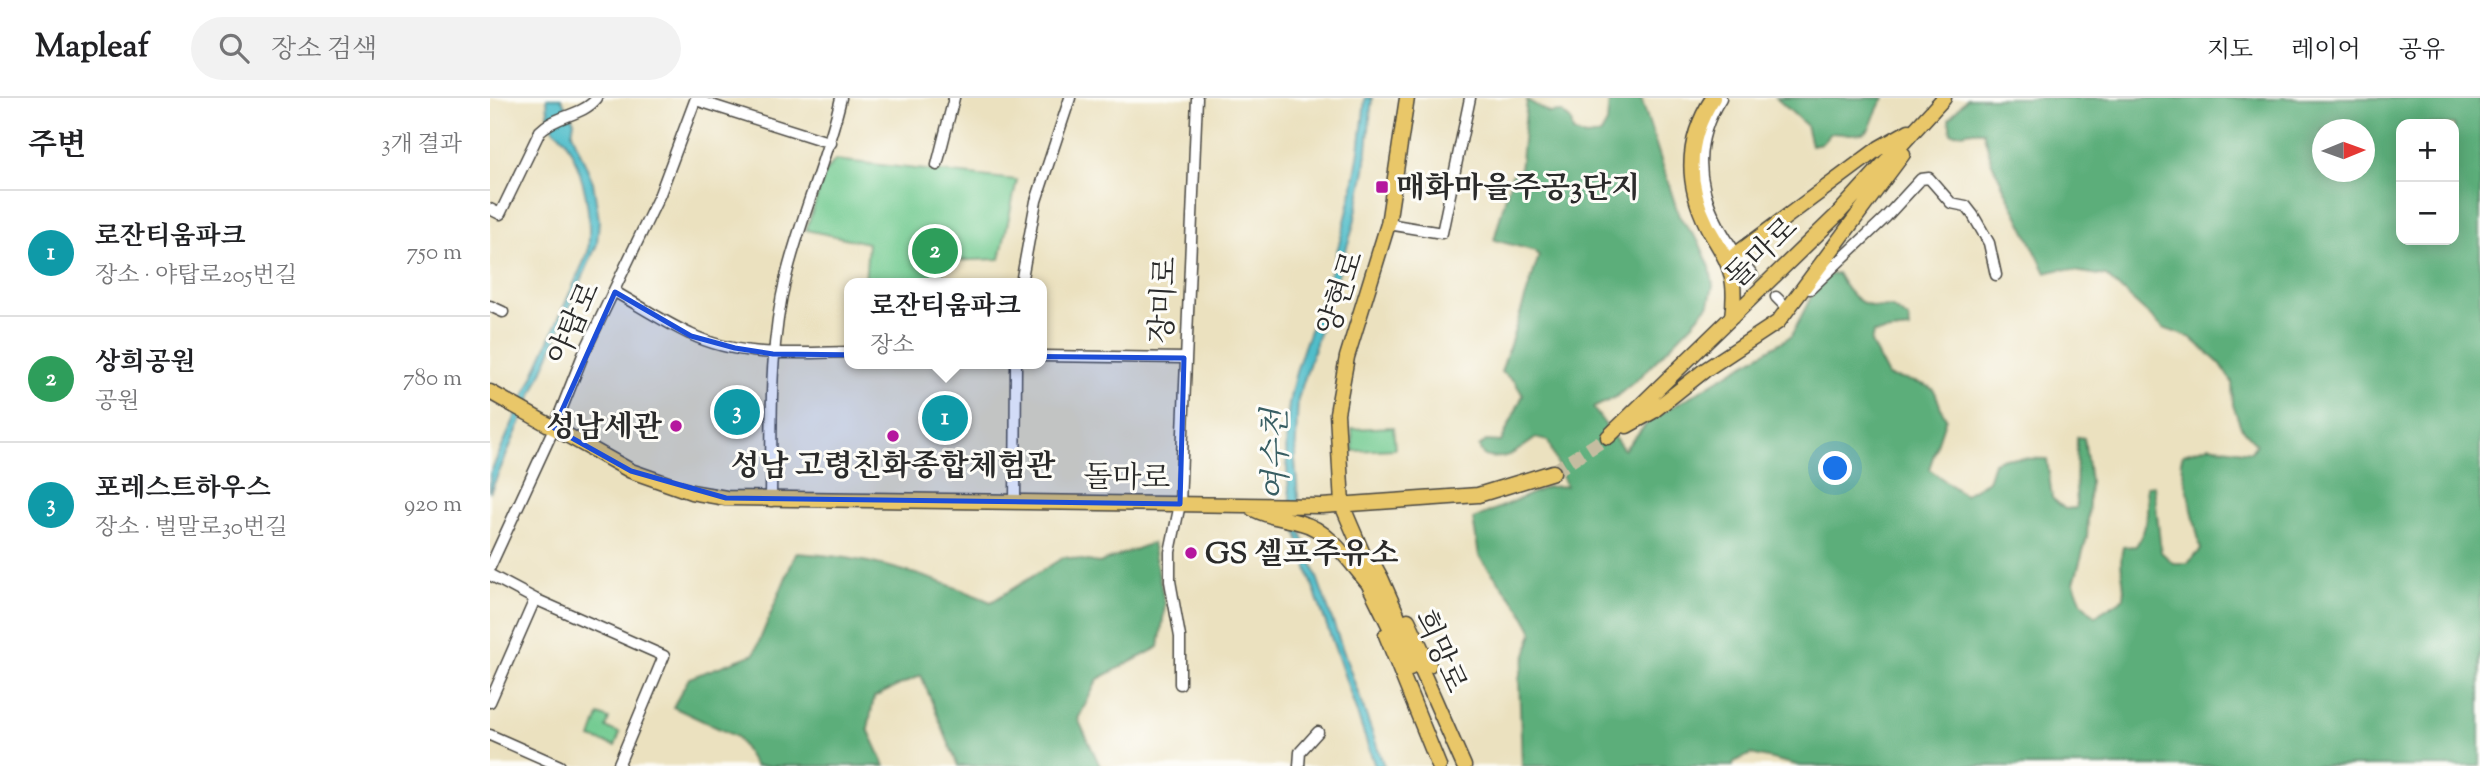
<!DOCTYPE html>
<html lang="ko">
<head>
<meta charset="utf-8">
<style>
  :root { --surface:#fff; --page:#f2f2f2; --text:#202124; --muted:#757577; --line:#e0e0e0; --accent:#b5179e }
  body { margin:0; font-family:"Sorts Mill Goudy","Noto Serif KR",serif; background:var(--page); color:var(--text) }
  .controls { position:absolute; right:21px; top:21px; display:grid; overflow:hidden; border-radius:14px; box-shadow:0 4px 18px #0003 }
  .controls button { width:63px; height:63px; display:grid; place-items:center; padding:0; border:0; border-bottom:2px solid var(--line); background:var(--surface); color:var(--text); font:35px sans-serif }
  .compass { position:absolute; left:1822px; top:21px; width:63px; height:63px; border-radius:50%; background:var(--surface); box-shadow:0 4px 18px #0003; rotate:89deg }
  .you { position:absolute; left:1346px; top:371px; width:24px; height:24px; margin:-18px; border:5px solid #fff; border-radius:50%; background:#1a73e8; box-shadow:0 0 0 10px #1a73e833 }
  .badge { display:grid; place-items:center; width:46px; height:46px; border-radius:50%; background:var(--accent); color:#fff; font-size:23px; font-weight:700 }
  .pin { position:absolute; translate:-50% -50%; border:4px solid #fff; box-shadow:0 2px 7px #0006 }
  .popup { position:absolute; left:354px; top:180px; width:203px; height:91px; box-sizing:border-box; display:grid; place-content:center; border-radius:14px; background:var(--surface); filter:drop-shadow(0 2px 5px #0005); font-size:23px; white-space:nowrap; color:var(--muted) }
  .popup b { font-size:26px; color:var(--text) }
  .popup::after { content:''; position:absolute; left:50%; top:100%; margin-left:-14px; border:14px solid transparent; border-top-color:var(--surface) }
  .list { margin:0; padding:0; list-style:none }
  h2 { display:flex; justify-content:space-between; align-items:center; height:91px; margin:0; padding:0 28px; font-size:30px }
  h2 small { font-size:23px; font-weight:400; color:var(--muted) }
  .list li { display:grid; grid-template-columns:46px 1fr auto; gap:21px; align-items:center; box-sizing:border-box; height:126px; padding:0 28px; border-top:2px solid var(--line) }
  .list b { display:block; font-size:26px; white-space:nowrap }
  .list p { margin:0; font-size:23px; white-space:nowrap; color:var(--muted) }
  .list em { font-size:23px; font-style:normal; color:var(--muted) }
  .icon { flex:none; width:38px; height:38px; fill:none; stroke:currentColor; stroke-width:2; stroke-linecap:round; stroke-linejoin:round }
  .map { position:relative; flex:none; width:1990px; height:668px; overflow:hidden }
  header { display:flex; align-items:center; gap:42px; box-sizing:border-box; height:98px; padding:0 35px; background:var(--surface); border-bottom:2px solid var(--line) }
  header strong { font-size:33px }
  nav { display:flex; gap:38px; margin-inline-start:auto; font-size:24px }
  .search { width:490px; height:63px; background:var(--page); display:flex; align-items:center; gap:18px; box-sizing:border-box; padding:0 24px; border-radius:38px; color:var(--muted); font-size:26px }
  main { display:flex }
  aside { flex:1; background:var(--surface) }
  .map>svg:first-child { display:block }
  .green { fill:#71ca90; stroke:#4e7a5e; stroke-width:2 }
  .forest { fill:#5cae7a; stroke:#446c52; stroke-width:2; fill-rule:evenodd }
  .water { fill:#51beca; stroke:#3e747a; stroke-width:2 }
  .lines { fill:none; stroke-linecap:round; stroke-linejoin:round }
  .minor-tunnel { stroke:#c5bda1; stroke-width:10; stroke-dasharray:10 5; stroke-linecap:butt }
  .major-tunnel { stroke:#c5bda1; stroke-width:14; stroke-dasharray:14 7; stroke-linecap:butt }
  .minor-casing { stroke:#484641; stroke-width:13 }
  .major-casing { stroke:#484641; stroke-width:17 }
  .minor { stroke:#fff; stroke-width:10 }
  .major { stroke:#e9c769; stroke-width:14 }
  .marked { fill:#1d4ed8; fill-opacity:0.2; stroke:#1d4ed8; stroke-width:5; stroke-linejoin:round }
  .poi-dot { fill:#b5179e; stroke:#fdfcf7; stroke-width:2.5 }
  .labels { text-anchor:middle; stroke-width:6; stroke-linejoin:round; paint-order:stroke }
  .poi-label { font-size:30px; font-weight:bold; fill:#2b2b2b; stroke:#fdfcf7; text-anchor:start }
  .street-label { font-size:30px; fill:#2b2b2b; stroke:#fdfcf7 }
  .water-label { font-size:32px; font-style:italic; fill:#385e63; stroke:#fdfcf7 }
</style>
</head>
<body>
<header>
<strong>Mapleaf</strong>
<div class="search"><svg class="icon" aria-label="search" viewBox="0 0 24 24"><circle cx="10" cy="10" r="6"/><path d="M15 15l6 6"/></svg>장소 검색</div>
<nav><a>지도</a><a>레이어</a><a>공유</a></nav>
</header>
<main>
<aside>
<h2>주변<small>3개 결과</small></h2>
<ul class="list">
<li><span class="badge" style="background:#0f9aa8">1</span><div><b>로잔티움파크</b><p>장소 · 야탑로205번길</p></div><em>750 m</em></li>
<li><span class="badge" style="background:#2e9e5b">2</span><div><b>상희공원</b><p>공원</p></div><em>780 m</em></li>
<li><span class="badge" style="background:#0f9aa8">3</span><div><b>포레스트하우스</b><p>장소 · 벌말로30번길</p></div><em>920 m</em></li>
</ul>
</aside>
<div class="map">
<svg width="1990" height="668" viewBox="0 0 1990 668">
  <rect width="100%" height="100%" fill="#fdfcf7"/>
  <filter id="ink" filterUnits="userSpaceOnUse"><feTurbulence type="fractalNoise" baseFrequency=".0143" numOctaves="2"/><feDisplacementMap in="SourceGraphic" scale="14" xChannelSelector="R" yChannelSelector="G"/><feConvolveMatrix kernelMatrix="1 2 1 2 8 2 1 2 1" color-interpolation-filters="sRGB"/></filter>
  <filter id="wash" filterUnits="userSpaceOnUse"><feTurbulence type="fractalNoise" baseFrequency=".00686" numOctaves="4" result="noise"/><feDisplacementMap in="SourceGraphic" scale="28" xChannelSelector="R" yChannelSelector="G"/><feGaussianBlur stdDeviation="1.57" result="paint"/><feColorMatrix in="noise" values="0 0 0 0 0 0 0 0 0 0 0 0 0 0 0 0 0 1.4 0 .05"/><feComposite in="paint" operator="in"/></filter>
  <g filter="url(#wash)">
    <rect width="100%" height="100%" fill="#ebe1bf"/>
    <!-- green -->
    <path class="green" d="M345,62L527,82L510,161L453,163L452,185H375L378,145L316,132L335,75Z
      M903,329L905,351L863,353L862,331Z
      M109,617L119,621L116,630L130,635L125,648L101,640Z"/>
    <!-- forest -->
    <path class="forest" d="M1119,0H1151L1189,118L1209,144L1220,169L1223,188L1219,206L1203,225L1150,279L1126,299L1103,310L1134,352L1159,323L1301,238L1321,199L1337,178L1347,175C1360,199 1373,212 1401,209L1419,221L1420,231L1383,235L1381,245L1398,278C1410,282 1439,284 1445,294C1449,303 1450,311 1456,320L1439,371L1474,397L1498,383L1504,364L1514,360L1557,361L1562,400L1575,411L1586,410L1587,339L1594,340L1600,383L1597,439L1584,485L1592,505L1605,518L1634,500C1635,482 1628,466 1633,449L1646,448C1659,428 1658,411 1656,388L1664,387L1671,454L1683,465H1698L1711,452L1691,363L1693,356L1719,348L1761,354L1766,346L1751,329L1743,307L1742,284L1730,266L1701,240L1673,230L1616,178L1571,171L1556,175L1502,65L1493,33C1481,31 1473,37 1461,35L1459,21L1477,0H1990V668H1311L1261,656L1244,664L1243,668H1032L1029,580L1043,534L1031,512L989,458L983,421L1057,389L1076,388L1058,343L1046,340C1029,352 1016,364 994,358L989,349L996,343L1011,344L1033,297L1024,283L1011,274L1049,158L1045,153L1004,142L1022,76L1030,73L1037,2L1059,15L1071,14L1081,23L1083,34L1095,39L1110,37L1117,25ZM1911,26H1964V142H1911ZM1832,32H1874V74H1832Z
      M1286,0H1394C1372,32 1393,39 1341,35L1332,45L1321,47L1316,27Z
      M662,445L675,507L669,549L608,581L588,621L610,668H468L431,577L384,599L378,631L395,668H265L247,639L183,609L199,580L264,556L306,455C373,458 440,477 501,504L574,459L609,465Z"/>
    <!-- water -->
    <path class="water" d="M57,0H71L84,23L82,35L103,84L109,122L107,146L0,395V376L98,154C102,115 95,78 76,43C73,38 68,36 64,31C57,22 58,11 57,0Z
      M875,0H882L875,72L863,130L808,301L805,362L811,434L894,668H885C870,626 857,584 842,542C814,464 789,400 798,314C803,268 824,226 838,182C858,123 870,62 875,0Z"/>
  </g>
  <g filter="url(#ink)">
    <g class="lines">
      <!-- minor-tunnel -->
      <path class="minor-tunnel" d="M1262,176L1286,199"/>
      <!-- major-tunnel -->
      <path class="major-tunnel" d="M1063,374L1118,339"/>
      <!-- minor casing -->
      <g class="minor-casing">
        <path id="minor" d="M1231,0C1190,64 1218,123 1262,176
          M206,2L341,45
          M447,67L464,0
          M0,111L10,116L50,33C66,17 93,18 107,0
          M898,126L952,135L980,0
          M531,185L546,103L580,0
          M1320,191L1395,120L1431,81L1439,80L1461,105L1476,108L1483,117L1499,145L1506,177
          M125,194C150,208 174,224 200,236C249,260 306,255 359,254
          M1286,199L1297,210L1302,206
          M0,208L13,214
          M551,258L694,260
          M281,403C282,328 278,252 296,179C311,118 337,61 351,0
          M525,404L526,266
          M0,469L64,330L93,257L170,96L206,0
          M0,477L45,501L174,558L128,668
          M690,586V539L680,483V454L690,406L707,0
          M0,604L45,501
          M0,637L70,668
          M809,668L810,654L828,634"/>
      </g>
      <!-- major casing -->
      <g class="major-casing">
        <path id="major" d="M917,0L898,126L857,259L847,315L852,407L876,463L885,469L891,480L974,668
          M1223,0C1196,41 1195,84 1217,128C1225,144 1237,158 1241,176C1245,190 1244,204 1242,219
          M1245,157L1389,50L1419,33
          M0,294L141,373L201,394L236,400L832,408L988,397L1063,374
          M1137,328L1162,314L1215,272L1288,224L1413,56
          M1118,339L1346,118L1454,0
          M763,411C783,421 790,419 811,425C838,431 860,464 877,484
          M876,463L875,473L878,485L920,570
          M918,522L939,567
          M896,537L949,668"/>
      </g>
      <!-- minor -->
      <use href="#minor" class="minor"/>
      <!-- major -->
      <use href="#major" class="major"/>
    </g>
  </g>
  <!-- marked area -->
  <path class="marked" d="M125,194L201,238L245,250L283,256L694,260L690,406L236,400L141,373L64,330Z"/>
  <!-- markers -->
  <g class="poi-dot">
    <rect x="885" y="82" width="14" height="14" rx="3.5"/>
    <circle cx="186" cy="328" r="7"/>
    <circle cx="403" cy="338" r="7"/>
    <circle cx="701" cy="455" r="7"/>
  </g>
  <g class="labels">
    <!-- poi labels -->
    <g class="poi-label">
      <text x="906" y="99">매화마을주공3단지</text>
      <text x="172" y="338" text-anchor="end">성남세관</text>
      <text x="403" y="377" text-anchor="middle">성남 고령친화종합체험관</text>
      <text x="715" y="465">GS 셀프주유소</text>
    </g>
    <!-- street labels -->
    <g class="street-label">
      <text transform="translate(1271 154) rotate(-44)" y="10">돌마로</text>
      <text transform="translate(850 195) rotate(-72)" y="10">양현로</text>
      <text transform="translate(673 202) rotate(-87)" y="10">장미로</text>
      <text transform="translate(83 225) rotate(-66)" y="10">야탑로</text>
      <text transform="translate(637 379) rotate(1)" y="10">돌마로</text>
      <text transform="translate(951 553) rotate(66)" y="10">희망로</text>
    </g>
    <!-- water labels -->
    <g class="water-label">
      <text transform="translate(785 357) rotate(-91)" y="11">여수천</text>
    </g>
  </g>
</svg>
<div class="controls">
<button>+</button>
<button>−</button>
</div>
<svg class="compass" viewBox="-18 -18 36 36"><path d="M0-13l5 13h-10z" fill="#e53935"/><path d="M0 13l5-13h-10z" fill="#757577"/></svg>
<div class="you"></div>
<div class="pin badge" style="left:455px;top:320px;background:#0f9aa8">1</div>
<div class="popup"><b>로잔티움파크</b>장소</div>
<div class="pin badge" style="left:445px;top:153px;background:#2e9e5b">2</div>
<div class="pin badge" style="left:247px;top:314px;background:#0f9aa8">3</div>
</div>
</main>
</body>
</html>
